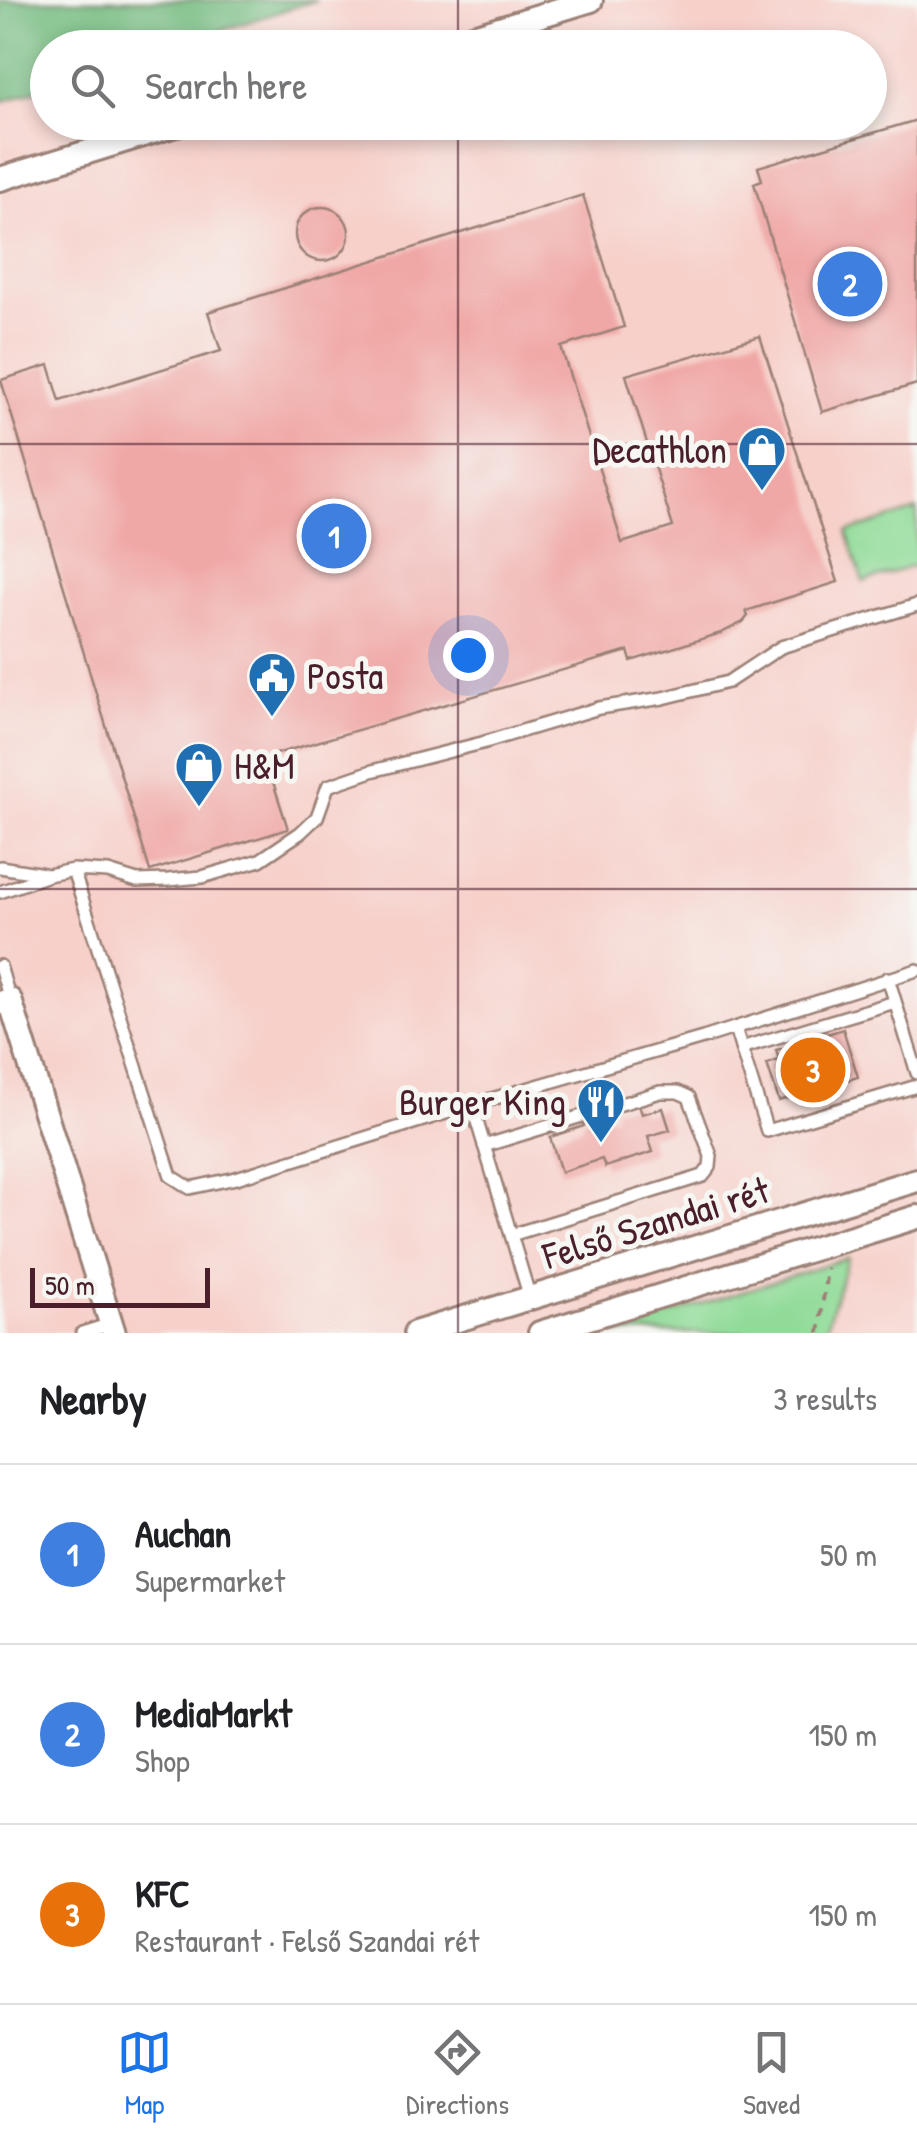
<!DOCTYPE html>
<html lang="en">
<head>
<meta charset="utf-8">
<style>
  :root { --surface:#fff; --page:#f6f6f6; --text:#202124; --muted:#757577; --line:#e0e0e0; --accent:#1a73e8 }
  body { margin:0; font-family:"Patrick Hand",sans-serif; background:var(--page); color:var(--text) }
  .scale { position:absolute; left:30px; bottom:25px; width:180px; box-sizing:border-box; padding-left:10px; border:5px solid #4a1f2b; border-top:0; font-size:28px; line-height:35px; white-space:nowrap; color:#4a1f2b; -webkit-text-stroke:8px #f6f6f2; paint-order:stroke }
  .you { position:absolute; left:468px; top:655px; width:35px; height:35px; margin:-25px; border:8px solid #fff; border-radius:50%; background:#1a73e8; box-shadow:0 0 0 15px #1a73e833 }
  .badge { display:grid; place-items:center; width:65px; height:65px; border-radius:50%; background:var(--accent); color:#fff; font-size:32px; font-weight:700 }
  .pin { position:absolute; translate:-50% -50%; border:5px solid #fff; box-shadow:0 2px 10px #0006 }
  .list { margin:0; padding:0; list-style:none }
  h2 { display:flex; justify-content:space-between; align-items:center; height:130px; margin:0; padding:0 40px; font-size:42px }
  h2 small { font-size:32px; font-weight:400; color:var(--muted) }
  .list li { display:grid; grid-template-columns:65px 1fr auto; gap:30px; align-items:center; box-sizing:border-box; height:180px; padding:0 40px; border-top:2px solid var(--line) }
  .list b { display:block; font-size:38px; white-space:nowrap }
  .list p { margin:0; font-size:32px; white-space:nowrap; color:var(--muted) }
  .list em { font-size:32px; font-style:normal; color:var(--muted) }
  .icon { flex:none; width:55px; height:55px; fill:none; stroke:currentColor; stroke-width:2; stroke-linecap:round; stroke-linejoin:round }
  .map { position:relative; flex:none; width:917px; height:1333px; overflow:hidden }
  .search { position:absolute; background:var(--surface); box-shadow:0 5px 15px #0003; left:30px; right:30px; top:30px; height:110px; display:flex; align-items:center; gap:25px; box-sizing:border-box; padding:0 35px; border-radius:55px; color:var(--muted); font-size:38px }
  .sheet { height:670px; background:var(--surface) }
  nav { display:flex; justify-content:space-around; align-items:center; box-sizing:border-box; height:140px; border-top:2px solid var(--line); background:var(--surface); font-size:28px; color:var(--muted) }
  nav a { display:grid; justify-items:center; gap:5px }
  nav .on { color:var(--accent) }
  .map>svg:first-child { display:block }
  .built { fill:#f7d0ca }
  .green { fill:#90db98; stroke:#6d7d62; stroke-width:2.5 }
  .forest { fill:#74bb80; stroke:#5f6d56; stroke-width:2.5 }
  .building { fill:#f0a8a6 }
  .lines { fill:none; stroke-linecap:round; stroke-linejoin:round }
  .service-casing { stroke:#9b8076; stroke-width:16 }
  .minor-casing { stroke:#9b8076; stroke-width:28 }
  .path { stroke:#9b8076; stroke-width:4; stroke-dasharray:8 8; stroke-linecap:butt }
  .service { stroke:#fff; stroke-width:11 }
  .minor { stroke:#fff; stroke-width:22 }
  .grid { fill:none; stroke:#4a1f2b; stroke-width:2.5; stroke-opacity:0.55 }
  .labels { text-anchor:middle; stroke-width:10; stroke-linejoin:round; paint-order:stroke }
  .poi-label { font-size:38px; fill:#4a1f2b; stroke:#f6f6f2; text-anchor:end }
  .street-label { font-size:38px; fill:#4a1f2b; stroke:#f6f6f2 }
</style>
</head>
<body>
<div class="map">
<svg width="917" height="1333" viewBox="0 0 917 1333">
  <rect width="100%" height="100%" fill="#f6f6f2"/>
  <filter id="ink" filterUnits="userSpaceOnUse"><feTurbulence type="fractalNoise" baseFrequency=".01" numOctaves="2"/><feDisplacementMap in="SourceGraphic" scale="20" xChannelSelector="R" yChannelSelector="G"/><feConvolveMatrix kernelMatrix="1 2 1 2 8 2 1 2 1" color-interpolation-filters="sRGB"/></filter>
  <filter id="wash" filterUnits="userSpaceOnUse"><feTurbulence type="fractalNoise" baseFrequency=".0048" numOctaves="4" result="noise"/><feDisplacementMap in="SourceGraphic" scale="40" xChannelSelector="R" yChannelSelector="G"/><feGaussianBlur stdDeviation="2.25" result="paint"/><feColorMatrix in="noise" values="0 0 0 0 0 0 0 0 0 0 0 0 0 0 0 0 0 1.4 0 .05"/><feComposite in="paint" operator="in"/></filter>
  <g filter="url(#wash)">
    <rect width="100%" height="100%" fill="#ece2c2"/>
    <!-- built -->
    <path class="built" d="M317,0H917V1333H824L847,1259L612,1333H0V102L47,87L48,122H870V48L170,47Z"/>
    <!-- green -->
    <path class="green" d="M917,510V565L863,582L847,532Z
      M848,1258L824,1333H612Z"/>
    <!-- forest -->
    <path class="forest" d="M0,0H317L170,47L48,48L47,87L0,102Z"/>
    <g id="blocks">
      <!-- building -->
      <path class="building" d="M917,120V384L822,412L754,183L762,180L758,167Z
        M583,195L624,327L561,347L622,543L673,527L626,375L760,336L838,582L746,611L748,616L743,622L721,633L631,661L628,651L265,757L288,829L150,871L1,380L49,365L60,401L221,351L208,312Z
        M295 234a27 27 0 1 1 54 0a27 27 0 1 1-54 0Z
        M843,1029L858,1077L779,1101L767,1064L779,1060L776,1050Z
        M638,1102L642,1114L663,1108L670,1130L648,1136L653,1152L605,1167L602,1159L561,1172L550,1137L584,1126L581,1120L593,1116L595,1122L616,1115L614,1110Z"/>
    </g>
  </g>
  <g filter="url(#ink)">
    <use href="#blocks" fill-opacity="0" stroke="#9b8076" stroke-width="2.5"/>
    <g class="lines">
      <!-- service casing -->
      <g class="service-casing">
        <path id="service" d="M0,867L44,874
          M73,870L171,1176L190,1188L236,1178L478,1103L703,1038L917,970
          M0,892L48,875L73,870L108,872L137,881L168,880L202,877L260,860L300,833L317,817L328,786L372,771L482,743L599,708L663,698L728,682L781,647L917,605
          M0,966L10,1000
          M888,978L917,1073
          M735,1028L767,1131L917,1086
          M741,1048L895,1002
          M472,1105L530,1298
          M484,1146L660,1092H678L689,1097L711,1156L710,1167L703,1176L511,1235
          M82,1333L111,1324"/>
      </g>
      <!-- minor casing -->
      <g class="minor-casing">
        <path id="minor" d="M434,48L591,0
          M0,179L185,122
          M0,1003L10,1000L114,1333
          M415,1333L917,1180
          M540,1333L917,1217"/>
      </g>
      <!-- path -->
      <path class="path" d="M819,1333L827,1268"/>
      <!-- service -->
      <use href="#service" class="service"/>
      <!-- minor -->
      <use href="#minor" class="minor"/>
    </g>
  </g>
  <!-- grid -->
  <path class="grid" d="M458,0V48M458,122V1333M0,444H917M0,889H917"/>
  <!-- icons -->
  <defs>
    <g id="shop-pin" transform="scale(2.5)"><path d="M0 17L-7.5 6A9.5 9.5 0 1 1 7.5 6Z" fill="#1f6fb2" stroke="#f6f6f2"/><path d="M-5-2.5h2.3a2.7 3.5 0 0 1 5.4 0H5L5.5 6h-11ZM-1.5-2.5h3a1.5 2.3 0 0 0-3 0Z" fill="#fff"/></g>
    <g id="civic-pin" transform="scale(2.5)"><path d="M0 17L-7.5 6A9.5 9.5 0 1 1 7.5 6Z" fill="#1f6fb2" stroke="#f6f6f2"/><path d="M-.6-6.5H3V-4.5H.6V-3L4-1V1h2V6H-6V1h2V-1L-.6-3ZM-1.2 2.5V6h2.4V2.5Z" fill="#fff"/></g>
    <g id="restaurant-pin" transform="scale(2.5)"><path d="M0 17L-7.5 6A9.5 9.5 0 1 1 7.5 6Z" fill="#1f6fb2" stroke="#f6f6f2"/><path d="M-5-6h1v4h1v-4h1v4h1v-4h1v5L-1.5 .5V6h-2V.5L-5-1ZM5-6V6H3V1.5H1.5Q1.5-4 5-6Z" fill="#fff"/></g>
  </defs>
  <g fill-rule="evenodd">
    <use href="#shop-pin" x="762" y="450"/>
    <use href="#civic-pin" x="272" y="676"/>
    <use href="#shop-pin" x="199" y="766"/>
    <use href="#restaurant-pin" x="601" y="1102"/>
  </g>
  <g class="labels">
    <!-- poi labels -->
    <g class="poi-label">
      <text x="727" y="463">Decathlon</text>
      <text x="307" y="689" text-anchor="start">Posta</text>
      <text x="234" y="779" text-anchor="start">H&amp;M</text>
      <text x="566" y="1115">Burger King</text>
    </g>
    <!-- street labels -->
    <g class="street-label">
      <text transform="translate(656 1223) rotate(-17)" y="13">Felső Szandai rét</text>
    </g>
  </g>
</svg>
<div class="scale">50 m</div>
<div class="you"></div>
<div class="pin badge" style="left:334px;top:536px;background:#3f7fe0">1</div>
<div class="pin badge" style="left:850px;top:284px;background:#3f7fe0">2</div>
<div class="pin badge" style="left:813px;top:1070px;background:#e8710a">3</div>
<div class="search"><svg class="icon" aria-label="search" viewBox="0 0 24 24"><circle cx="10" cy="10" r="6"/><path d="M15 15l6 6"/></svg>Search here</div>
</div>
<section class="sheet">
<h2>Nearby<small>3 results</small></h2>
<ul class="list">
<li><span class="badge" style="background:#3f7fe0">1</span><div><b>Auchan</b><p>Supermarket</p></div><em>50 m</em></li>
<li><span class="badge" style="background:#3f7fe0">2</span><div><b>MediaMarkt</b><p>Shop</p></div><em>150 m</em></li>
<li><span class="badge" style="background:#e8710a">3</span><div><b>KFC</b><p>Restaurant · Felső Szandai rét</p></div><em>150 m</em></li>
</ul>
</section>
<nav>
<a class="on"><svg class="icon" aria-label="map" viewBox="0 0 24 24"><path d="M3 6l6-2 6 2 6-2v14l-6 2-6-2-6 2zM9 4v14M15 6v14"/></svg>Map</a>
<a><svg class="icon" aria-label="directions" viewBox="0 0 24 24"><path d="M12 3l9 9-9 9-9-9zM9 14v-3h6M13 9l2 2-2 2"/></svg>Directions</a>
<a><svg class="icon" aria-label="saved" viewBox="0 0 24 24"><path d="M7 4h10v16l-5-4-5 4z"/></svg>Saved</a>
</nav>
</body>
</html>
